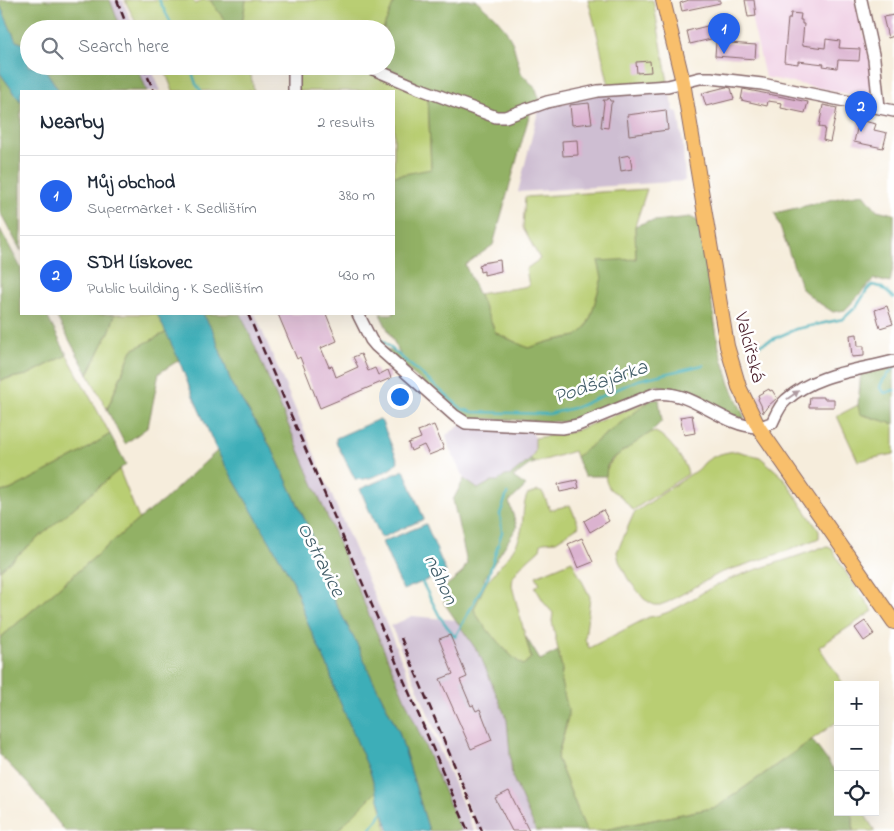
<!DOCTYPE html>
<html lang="en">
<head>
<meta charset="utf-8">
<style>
  :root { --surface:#fff; --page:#f2f2f3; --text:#1f2937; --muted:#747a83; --line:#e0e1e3; --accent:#2563eb }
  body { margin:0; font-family:"Indie Flower",sans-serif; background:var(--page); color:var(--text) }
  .controls { position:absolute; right:15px; bottom:15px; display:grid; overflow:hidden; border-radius:0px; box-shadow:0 5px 20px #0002 }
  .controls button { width:45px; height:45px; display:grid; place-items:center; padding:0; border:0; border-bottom:1px solid var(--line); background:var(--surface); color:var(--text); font:25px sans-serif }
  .you { position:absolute; left:399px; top:396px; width:18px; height:18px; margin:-12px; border:4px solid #fff; border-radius:50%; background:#1a73e8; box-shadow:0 0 0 8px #1a73e833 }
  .badge { display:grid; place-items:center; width:32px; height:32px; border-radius:50%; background:var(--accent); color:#fff; font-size:16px; font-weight:700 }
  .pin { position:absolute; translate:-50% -41px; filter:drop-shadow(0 1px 2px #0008) }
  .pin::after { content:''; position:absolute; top:26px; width:18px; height:15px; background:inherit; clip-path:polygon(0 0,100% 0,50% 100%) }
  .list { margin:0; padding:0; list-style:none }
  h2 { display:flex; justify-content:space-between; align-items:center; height:65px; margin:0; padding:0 20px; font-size:21px }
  h2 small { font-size:16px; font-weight:400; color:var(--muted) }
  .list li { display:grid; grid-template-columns:32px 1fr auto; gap:15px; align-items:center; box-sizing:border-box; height:80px; padding:0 20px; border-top:1px solid var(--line) }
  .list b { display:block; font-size:19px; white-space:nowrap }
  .list p { margin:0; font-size:16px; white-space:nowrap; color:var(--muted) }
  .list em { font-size:16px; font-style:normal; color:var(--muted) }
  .icon { flex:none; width:28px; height:28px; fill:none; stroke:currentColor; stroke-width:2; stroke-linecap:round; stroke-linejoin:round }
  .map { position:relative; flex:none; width:894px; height:831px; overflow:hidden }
  .search { position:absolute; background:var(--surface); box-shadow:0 5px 20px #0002; left:20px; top:20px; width:375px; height:55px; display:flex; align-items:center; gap:12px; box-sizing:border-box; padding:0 18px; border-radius:28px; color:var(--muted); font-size:19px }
  .panel { position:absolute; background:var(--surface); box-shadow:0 5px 20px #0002; left:20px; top:90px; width:375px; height:225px; border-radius:0px }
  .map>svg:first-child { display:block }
  .built { fill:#f0d0e5 }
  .industrial { fill:#cebed2 }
  .green { fill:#b9ce73; stroke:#82764f }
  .forest { fill:#92b165; stroke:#6e6848 }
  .water { fill:#3daeb8; stroke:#446672 }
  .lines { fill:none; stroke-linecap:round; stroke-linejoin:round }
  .stream { stroke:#3daeb8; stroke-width:2.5 }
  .building { fill:#dbb3d0 }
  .minor-casing { stroke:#866769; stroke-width:14 }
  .major-casing { stroke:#866769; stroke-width:16 }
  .minor { stroke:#fff; stroke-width:11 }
  .major { stroke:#f8bf6c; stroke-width:14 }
  .rail { stroke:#4a1f2b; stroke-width:2.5; stroke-dasharray:8 4; stroke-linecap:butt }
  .oneway { fill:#ae9aa0 }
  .labels { text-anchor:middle; stroke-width:5; stroke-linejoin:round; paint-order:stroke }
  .street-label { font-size:20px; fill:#4a1f2b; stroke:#fff }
  .water-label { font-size:21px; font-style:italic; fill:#445f6a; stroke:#fff }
</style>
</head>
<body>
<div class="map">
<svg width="894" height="831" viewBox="0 0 894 831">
  <rect width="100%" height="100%" fill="#fff"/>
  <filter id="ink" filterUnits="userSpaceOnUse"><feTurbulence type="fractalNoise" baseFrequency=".02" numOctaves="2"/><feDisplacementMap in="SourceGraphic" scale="10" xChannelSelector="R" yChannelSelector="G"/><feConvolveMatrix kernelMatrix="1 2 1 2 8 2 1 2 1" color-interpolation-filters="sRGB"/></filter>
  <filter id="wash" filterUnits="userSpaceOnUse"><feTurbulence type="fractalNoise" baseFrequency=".0096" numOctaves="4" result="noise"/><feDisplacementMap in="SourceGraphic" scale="20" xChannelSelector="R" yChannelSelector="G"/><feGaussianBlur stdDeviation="1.12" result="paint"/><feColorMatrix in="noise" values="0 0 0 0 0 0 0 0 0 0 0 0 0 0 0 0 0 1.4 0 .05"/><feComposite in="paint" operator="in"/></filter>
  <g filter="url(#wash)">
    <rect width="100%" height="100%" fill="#f6eddc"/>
    <!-- built -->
    <path class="built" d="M754,0H855L871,62L873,99L765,77L751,16Z"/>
    <!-- industrial -->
    <path class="industrial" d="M110,0H123L134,29H121Z
      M137,66H150L161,91H147Z
      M669,90L674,111L678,112L683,144L685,181L518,192L539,108L593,95Z
      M241,314H255L474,831H461Z
      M461,425L531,429L535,438V451L533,457L511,475L505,476L498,481H492L478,489L464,479L449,448L446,435Z
      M412,616L456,620L480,655L507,720L512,776L536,831H478L391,626Z"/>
    <!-- green -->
    <path class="green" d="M125,0H192L196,4L202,0H210L231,29H139Z
      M246,0H395L383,29H241Z
      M588,0H653L668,82L609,86L596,29Z
      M163,66H249L254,91H173Z
      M296,66H358L398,81L428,97L431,170L394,176V91H297Z
      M647,189L635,226L636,259L602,278L591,316L586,327L577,336L551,341L528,348L496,333L478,294L529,286L526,269L540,259L523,228L525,197Z
      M115,314H157L167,332L132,350L107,409L88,374L110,330Z
      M67,355L110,434L77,455L10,490L0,492V380L27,375Z
      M651,400L576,457L574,451L535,463L530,460L535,451V438L572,432Z
      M858,405L860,414L894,424V454L858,461L837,416Z
      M655,432C667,436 686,462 688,474L633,510C628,506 625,500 620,496C616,492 611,492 608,486C595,462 634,444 650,433Z
      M737,451L760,457L783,477L819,531V538L787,551L720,573L668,602L660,605H654L644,599L628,579L619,561L617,552L634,513L691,474C698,471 700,468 704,463C713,455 725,452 737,451Z
      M119,469L139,519L0,638V570Z
      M538,491L543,493L550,510L570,505L579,526L556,541L543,542L541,544L540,549L520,567L513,577L512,586L531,658L523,665C511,658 478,622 474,609C480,581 506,565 518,541C525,526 521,510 527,495Z
      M828,547L832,549L848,576L873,611L819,647L844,685H838V721L717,807L599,831H588L585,828L557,758L566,727L561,682L562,669L552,621L553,613L545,604L535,587L540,584L536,576L572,561L590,597L585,639L589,648L649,617C674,615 696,594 719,584C751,569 787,561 820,548Z
      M377,791L387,831H337Z
      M850,812H863L875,831H853V817Z"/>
    <!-- forest -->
    <path class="forest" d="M0,0H110L121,29H29V46L16,41L0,5Z
      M210,0H246L241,29H231Z
      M395,0H476L495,17L506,30L513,44L521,73L536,89L540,101L527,105L529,116L493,245L465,265L496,333L528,348L551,341L577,336L586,327L591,316L602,278L598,261L636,259L635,226L646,222L690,217L698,221L719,348L730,384L744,416V420L677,390L656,385L595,414L577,421L564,422L467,418L461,416L384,349L400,354L380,314H394V176L431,169L428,97L382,69L383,66H386V29H383Z
      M43,66H137L147,91H59Z
      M0,73L21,102V251L0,212Z
      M864,194L877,210L894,214V262L890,283L874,279L845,310L833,312L816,301L802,289L775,213L843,197Z
      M0,229L21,268V314H46L67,355L27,375L0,380Z
      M55,314H115L110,330L88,374Z
      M203,314H241L461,831H429L399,732L369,672L359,648L318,570L311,533L272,449L232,385L213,331Z
      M167,332L179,360L159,373L148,427L125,444L107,410L132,350Z
      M894,366V424L860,414L858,405L861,371Z
      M659,399L662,421L650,433L612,459L607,466L606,476H584L576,457L651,400Z
      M110,434L126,464L0,570V492L10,490L77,455Z
      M217,451L293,581L308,624L329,669L335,690L370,772L377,791L337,831H65L29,785L0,755V638L139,519L163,501Z
      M530,460L535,463L529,465L513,477L526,486L509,502L517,527L484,579L486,583L474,609C478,622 511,658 523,665L531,658L526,637L540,660L558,651L562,669L561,682L568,709V717L557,758L585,828L588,831H536L512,776L507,720L480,655L444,603L446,586L462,573L467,563L453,500L464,479L478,489L492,481H498L505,476L511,475Z
      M812,740L838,775V812H850L853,817V831H599L717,807Z"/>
    <!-- water -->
    <path class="water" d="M0,5L16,41L29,46V66H43L59,91H21V102L0,73Z
      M157,314H203L213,331L232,385L272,449L311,533L318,570L359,648L369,672L399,732L429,831H389L370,772L335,690L329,669L308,624L293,581L217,451L190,389L179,360Z
      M379,419L381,420L398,461C393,471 365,482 355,479L336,442V438Z
      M404,470L424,519L381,538L360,489Z
      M426,524L446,572L403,590L382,542Z"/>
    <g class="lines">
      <!-- stream -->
      <path class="stream" d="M159,0L174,29
        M190,66L196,84L201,91
        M365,314L379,338L462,409L473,412L549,414L577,407L638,380L703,365
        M755,347L796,329L843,319L857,306L867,290L872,285L881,287L894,298
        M894,367C890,374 880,380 880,388L885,393L894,390
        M421,580L440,617L455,637L488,577L502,532L500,514L507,494
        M369,831L384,810"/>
    </g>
    <g id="blocks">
      <!-- building -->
      <path class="building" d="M689,0H720V3L682,11L680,3Z
        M745,0H754L756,16L748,17Z
        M791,13L801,14L800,20H802V24H804L802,45L825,48L826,39L840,41L839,48L860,49L859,61L838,60L837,68L823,66L824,64L798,61V64L784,62L788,19H790Z
        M894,15V36L888,38L883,17Z
        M711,25L715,38L690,44L687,31Z
        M716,42L756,45L755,59L715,56Z
        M650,61L651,72L637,73L636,62Z
        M726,87L731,88L734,99L706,106L702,93Z
        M743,89L808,102L805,113L781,108L782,103L768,101L767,106L741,100Z
        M609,98L610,101H613L611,104L608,128L601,127L604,103L603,100H606Z
        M589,103L592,123L572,125L570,105Z
        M823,105L837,108L830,142L823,140L825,128L819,127Z
        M666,110L668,130L629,135L627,115Z
        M859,120L876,124L874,130L887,133L883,148L854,142Z
        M577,140L578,155L563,156L562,141Z
        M630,155L632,169L621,171L619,157Z
        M500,260L501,271L484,275V271L480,272L479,265L482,264V263Z
        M887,306L893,324L880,328L875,310Z
        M278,314H326L337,341L321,348L329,367L332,366L336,377L358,367L353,357L361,354L368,371L375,368L378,375L388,370L391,378L320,408L300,357L297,359Z
        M857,334L858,346H864V356L852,357L850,335Z
        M769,389L770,391L772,390L777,398L767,407L763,413L761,405L758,399L759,398L758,395Z
        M810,397H824V399H834V407H809Z
        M692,415L695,433L684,435L680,417Z
        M434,425L444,449L429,455L424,445L411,451L408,443L421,438L418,431Z
        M577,480L579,488L560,492L558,484Z
        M603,510L609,521L590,532L584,521Z
        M582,538L593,562L578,568L568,544Z
        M865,621L874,634L864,641L855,628Z
        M450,635L467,677L460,680L471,706L473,705L476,711L480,709L492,740L471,749L440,679L453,674L439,639Z
        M509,791L529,831H512L495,798Z"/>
    </g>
  </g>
  <g filter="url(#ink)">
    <use href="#blocks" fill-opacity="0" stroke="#866769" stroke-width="1"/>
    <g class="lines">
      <!-- minor casing -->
      <g class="minor-casing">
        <path id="minor" d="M861,0L874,59L879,107
          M294,66V91
          M366,66L418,88L496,117H505L547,102L598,91L668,86L700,78H711L762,84L894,111
          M358,314L371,340L376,346L455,416L466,423L562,428L578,425L654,394C691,388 721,426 757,427C762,427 767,424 772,423C776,415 779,406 786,400C816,373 857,371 894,361"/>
      </g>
      <!-- major casing -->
      <g class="major-casing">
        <path id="major" d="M663,0L683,82L727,346L739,387L759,428L894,622"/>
      </g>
      <!-- minor -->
      <use href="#minor" class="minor"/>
      <!-- major -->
      <use href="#major" class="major"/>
      <!-- rail -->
      <path class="rail" d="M117,0L128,29
        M143,66L154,91
        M248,314L468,831
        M401,638L482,831"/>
    </g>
    <!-- one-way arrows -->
    <defs><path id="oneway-solid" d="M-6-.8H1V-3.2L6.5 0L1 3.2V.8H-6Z" transform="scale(1.25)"/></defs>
    <use class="oneway" href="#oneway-solid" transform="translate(793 395) rotate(-35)"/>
  </g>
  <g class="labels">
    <!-- street labels -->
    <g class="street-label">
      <text transform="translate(751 347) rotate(75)" y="7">Valcířská</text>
    </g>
    <!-- water labels -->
    <g class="water-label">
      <text transform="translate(600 381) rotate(-19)" y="7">Podšajárka</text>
      <text transform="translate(322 559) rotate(63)" y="7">Ostravice</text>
      <text transform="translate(442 579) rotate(65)" y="7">náhon</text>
    </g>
  </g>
</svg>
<div class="controls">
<button>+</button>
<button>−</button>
<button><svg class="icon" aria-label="locate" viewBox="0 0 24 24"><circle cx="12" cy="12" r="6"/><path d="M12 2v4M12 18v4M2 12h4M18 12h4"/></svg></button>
</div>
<div class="you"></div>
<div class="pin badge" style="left:724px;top:54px">1</div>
<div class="pin badge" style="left:861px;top:132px">2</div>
<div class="search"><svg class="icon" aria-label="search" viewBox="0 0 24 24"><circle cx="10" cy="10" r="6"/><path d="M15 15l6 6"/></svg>Search here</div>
<section class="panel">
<h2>Nearby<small>2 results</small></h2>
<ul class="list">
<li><span class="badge">1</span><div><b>Můj obchod</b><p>Supermarket · K Sedlištím</p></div><em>380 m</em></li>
<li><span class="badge">2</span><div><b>SDH Lískovec</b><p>Public building · K Sedlištím</p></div><em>430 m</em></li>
</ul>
</section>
</div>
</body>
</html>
